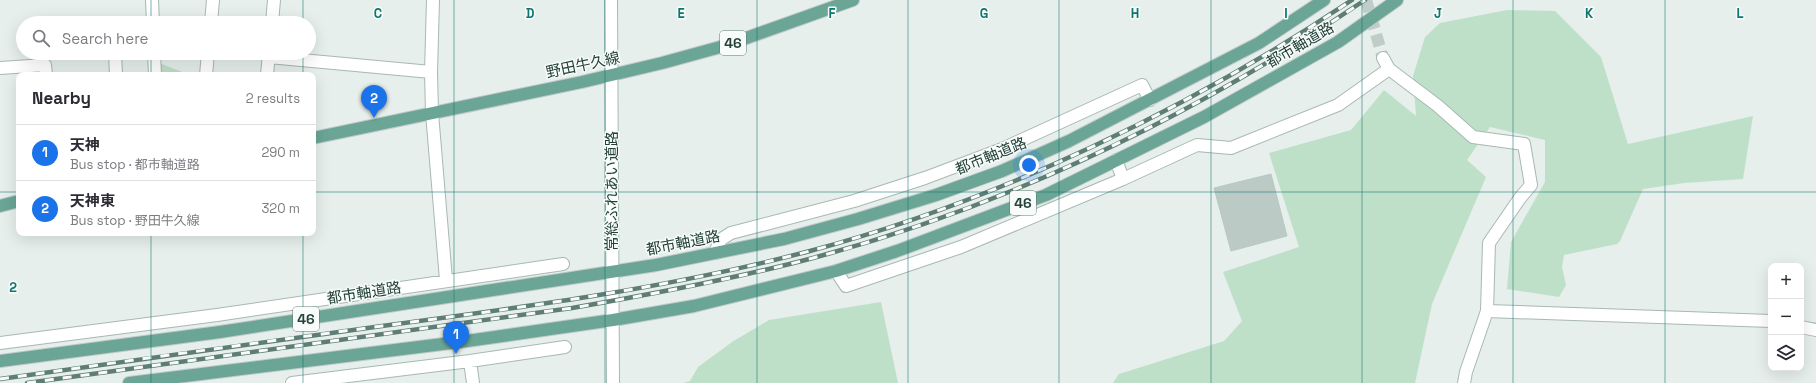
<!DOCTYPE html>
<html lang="en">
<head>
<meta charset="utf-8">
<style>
  :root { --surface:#fff; --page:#f7f7f7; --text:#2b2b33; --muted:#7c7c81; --line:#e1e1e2; --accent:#1a73e8 }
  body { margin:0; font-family:"Space Grotesk","Noto Sans JP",sans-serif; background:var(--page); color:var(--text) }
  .controls { position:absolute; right:12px; bottom:12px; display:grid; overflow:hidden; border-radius:8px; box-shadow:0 4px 16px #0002 }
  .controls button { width:36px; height:36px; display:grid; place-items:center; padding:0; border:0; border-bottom:1px solid var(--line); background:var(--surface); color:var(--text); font:20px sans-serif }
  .you { position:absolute; left:1029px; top:165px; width:14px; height:14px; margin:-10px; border:3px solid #fff; border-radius:50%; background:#1a73e8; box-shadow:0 0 0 6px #1a73e833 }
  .badge { display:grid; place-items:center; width:26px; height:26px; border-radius:50%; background:var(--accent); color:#fff; font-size:13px; font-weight:700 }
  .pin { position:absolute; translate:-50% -33px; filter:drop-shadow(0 1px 2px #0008) }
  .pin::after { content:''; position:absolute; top:21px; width:14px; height:12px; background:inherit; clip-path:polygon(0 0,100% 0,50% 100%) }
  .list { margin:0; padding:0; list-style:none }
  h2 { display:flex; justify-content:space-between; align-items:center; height:52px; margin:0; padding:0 16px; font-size:17px }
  h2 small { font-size:13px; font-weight:400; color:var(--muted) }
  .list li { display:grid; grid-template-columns:26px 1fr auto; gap:12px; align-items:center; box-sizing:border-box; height:56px; padding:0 16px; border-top:1px solid var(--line) }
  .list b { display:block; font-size:15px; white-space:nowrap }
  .list p { margin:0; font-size:13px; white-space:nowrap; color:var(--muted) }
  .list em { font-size:13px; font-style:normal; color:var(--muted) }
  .icon { flex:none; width:22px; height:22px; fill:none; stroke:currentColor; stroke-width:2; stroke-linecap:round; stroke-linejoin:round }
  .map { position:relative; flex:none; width:1816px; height:383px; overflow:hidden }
  .search { position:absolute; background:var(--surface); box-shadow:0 4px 16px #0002; left:16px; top:16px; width:300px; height:44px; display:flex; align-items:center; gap:10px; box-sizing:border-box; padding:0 14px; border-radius:22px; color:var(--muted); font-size:15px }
  .panel { position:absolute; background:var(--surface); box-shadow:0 4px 16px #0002; left:16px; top:72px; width:300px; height:164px; border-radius:8px }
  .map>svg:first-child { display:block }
  .green { fill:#bfe0c8 }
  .building { fill:#bbcac4; stroke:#b8c9c2 }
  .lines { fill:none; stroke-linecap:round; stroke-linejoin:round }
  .street-tunnel { stroke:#bfccc8; stroke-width:12; stroke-dasharray:12 6; stroke-linecap:butt }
  .street-casing { stroke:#a8b8b2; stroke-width:14 }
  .secondary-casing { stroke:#a4bbb3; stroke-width:14 }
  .primary-casing { stroke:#c2cac8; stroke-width:14 }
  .street { stroke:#fff; stroke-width:12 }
  .secondary { stroke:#fff; stroke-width:12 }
  .primary { stroke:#6aa596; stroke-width:12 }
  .rail-casing { stroke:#5f7d75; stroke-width:4.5 }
  .rail { stroke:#f7fbf9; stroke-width:3; stroke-dasharray:9; stroke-linecap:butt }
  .grid { fill:none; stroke:#0f766e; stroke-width:1; stroke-opacity:0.55 }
  .labels { text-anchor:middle; stroke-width:3; stroke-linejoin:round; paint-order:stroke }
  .shield { fill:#f7fbf9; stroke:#637a73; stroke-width:1 }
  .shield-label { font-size:14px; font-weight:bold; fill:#24423a }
  .street-label { font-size:15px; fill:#24423a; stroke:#f7fbf9 }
  .grid-label { font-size:13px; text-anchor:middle; font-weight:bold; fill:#0f766e; stroke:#f7fbf9; stroke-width:3; stroke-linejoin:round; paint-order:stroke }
</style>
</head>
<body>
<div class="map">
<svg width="1816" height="383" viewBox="0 0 1816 383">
  <rect width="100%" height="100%" fill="#e6efeb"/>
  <!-- green -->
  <path class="green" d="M1507,10L1555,11L1601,57L1628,144L1753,116L1743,179L1684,183L1643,189L1620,241L1617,244L1564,255L1562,267L1566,285L1559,297L1507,289L1511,242L1545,182V140L1490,127L1467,160L1486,177L1432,304L1415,383H1113L1119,374L1224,341L1242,321L1223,272L1299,247L1269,153L1351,130L1384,90L1416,116L1413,76L1425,37L1440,23Z
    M154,61L190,75H156Z
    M881,302L898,383H683L690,381L698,367L732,342L769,320Z"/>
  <!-- building -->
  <path class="building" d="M1271,174L1287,236L1231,251L1214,188Z"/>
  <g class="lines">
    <!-- street-tunnel -->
    <path class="street-tunnel" d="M1366,0L1383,58"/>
    <!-- street casing -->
    <g class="street-casing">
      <path id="street" d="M152,0L153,23
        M433,0L431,72L432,113L446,280
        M211,23L213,0
        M272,23L274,0
        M115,53L116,75
        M154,53L155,75
        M269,57L431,72
        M1383,58L1389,69L1438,106L1473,137L1524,144L1531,185L1520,198L1489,243L1487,311L1466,372L1464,383
        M0,68L45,65L46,75
        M206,75L208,53
        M267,75L269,53
        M1116,160L1123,179L1197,145L1231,148L1338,105L1389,69
        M715,253L720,240L731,233L854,201L925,178L1002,149L1142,85L1150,100
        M836,271L846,286L961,247L1123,179
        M1487,311L1771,321
        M1801,327L1816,330
        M0,343L217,315L563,264
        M470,361L473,383
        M292,383L470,361L565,347"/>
    </g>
    <!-- secondary casing -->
    <g class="secondary-casing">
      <path id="secondary" d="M611,0L613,383"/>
    </g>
    <!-- primary casing -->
    <g class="primary-casing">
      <path id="primary" d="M313,138L582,82L662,63L724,46L853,0
        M0,206L19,201
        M0,361L220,332L656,265L784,239L858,219L936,195L1002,171L1069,141L1259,43L1324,0
        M129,383L467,341L613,320L694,306L836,271L897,251L1046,195L1204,117L1338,42L1397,0"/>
    </g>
    <!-- street -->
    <use href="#street" class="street"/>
    <!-- secondary -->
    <use href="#secondary" class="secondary"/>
    <!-- primary -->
    <use href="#primary" class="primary"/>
    <!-- rail casing -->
    <g class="rail-casing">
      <path id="rail" d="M0,379C127,361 254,343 382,326C526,307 670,288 810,251C1000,200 1189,109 1352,0
        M27,383L572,308C653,294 734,279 813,258C1010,205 1197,114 1365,0"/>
    </g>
    <!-- rail -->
    <use href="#rail" class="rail"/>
  </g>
  <!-- grid -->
  <path class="grid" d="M151,0V23M303,0V23M454,0V383M605,0V383M757,0V383M908,0V383M1059,0V383M1211,0V383M1362,0V383M1513,0V383M1665,0V383M151,53V75M303,53V75M0,192H19M313,192H1816M151,233V383M303,233V383"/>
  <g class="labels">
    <!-- shield labels -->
    <g class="shield">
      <rect x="720" y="31" width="26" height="24" rx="3"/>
      <rect x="1010" y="191" width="26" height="24" rx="3"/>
      <rect x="293" y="307" width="26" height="24" rx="3"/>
    </g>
    <g class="shield-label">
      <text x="733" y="48">46</text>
      <text x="1023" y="208">46</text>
      <text x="306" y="324">46</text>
    </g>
    <!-- street labels -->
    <g class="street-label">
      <text transform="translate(1300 45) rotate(-30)" y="5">都市軸道路</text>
      <text transform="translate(583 65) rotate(-12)" y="5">野田牛久線</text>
      <text transform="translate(991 156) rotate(-22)" y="5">都市軸道路</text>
      <text transform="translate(612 191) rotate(-90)" y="5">常総ふれあい道路</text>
      <text transform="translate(683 243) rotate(-11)" y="5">都市軸道路</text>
      <text transform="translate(364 293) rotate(-9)" y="5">都市軸道路</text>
    </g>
  </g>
  <g class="grid-label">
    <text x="378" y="18">C</text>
    <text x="530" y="18">D</text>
    <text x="681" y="18">E</text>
    <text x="832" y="18">F</text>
    <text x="984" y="18">G</text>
    <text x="1135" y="18">H</text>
    <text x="1286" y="18">I</text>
    <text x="1438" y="18">J</text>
    <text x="1589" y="18">K</text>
    <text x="1740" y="18">L</text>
    <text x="13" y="292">2</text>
  </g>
</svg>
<div class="controls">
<button>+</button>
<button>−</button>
<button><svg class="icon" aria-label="layers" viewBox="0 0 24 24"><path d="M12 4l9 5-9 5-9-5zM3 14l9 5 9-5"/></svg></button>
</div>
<div class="you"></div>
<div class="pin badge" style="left:456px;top:354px">1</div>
<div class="pin badge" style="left:374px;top:118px">2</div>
<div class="search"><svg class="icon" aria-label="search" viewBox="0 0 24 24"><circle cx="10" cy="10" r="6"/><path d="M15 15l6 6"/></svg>Search here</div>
<section class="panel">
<h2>Nearby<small>2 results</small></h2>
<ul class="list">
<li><span class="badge">1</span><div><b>天神</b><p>Bus stop · 都市軸道路</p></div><em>290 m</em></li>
<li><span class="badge">2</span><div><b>天神東</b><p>Bus stop · 野田牛久線</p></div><em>320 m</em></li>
</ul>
</section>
</div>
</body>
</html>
